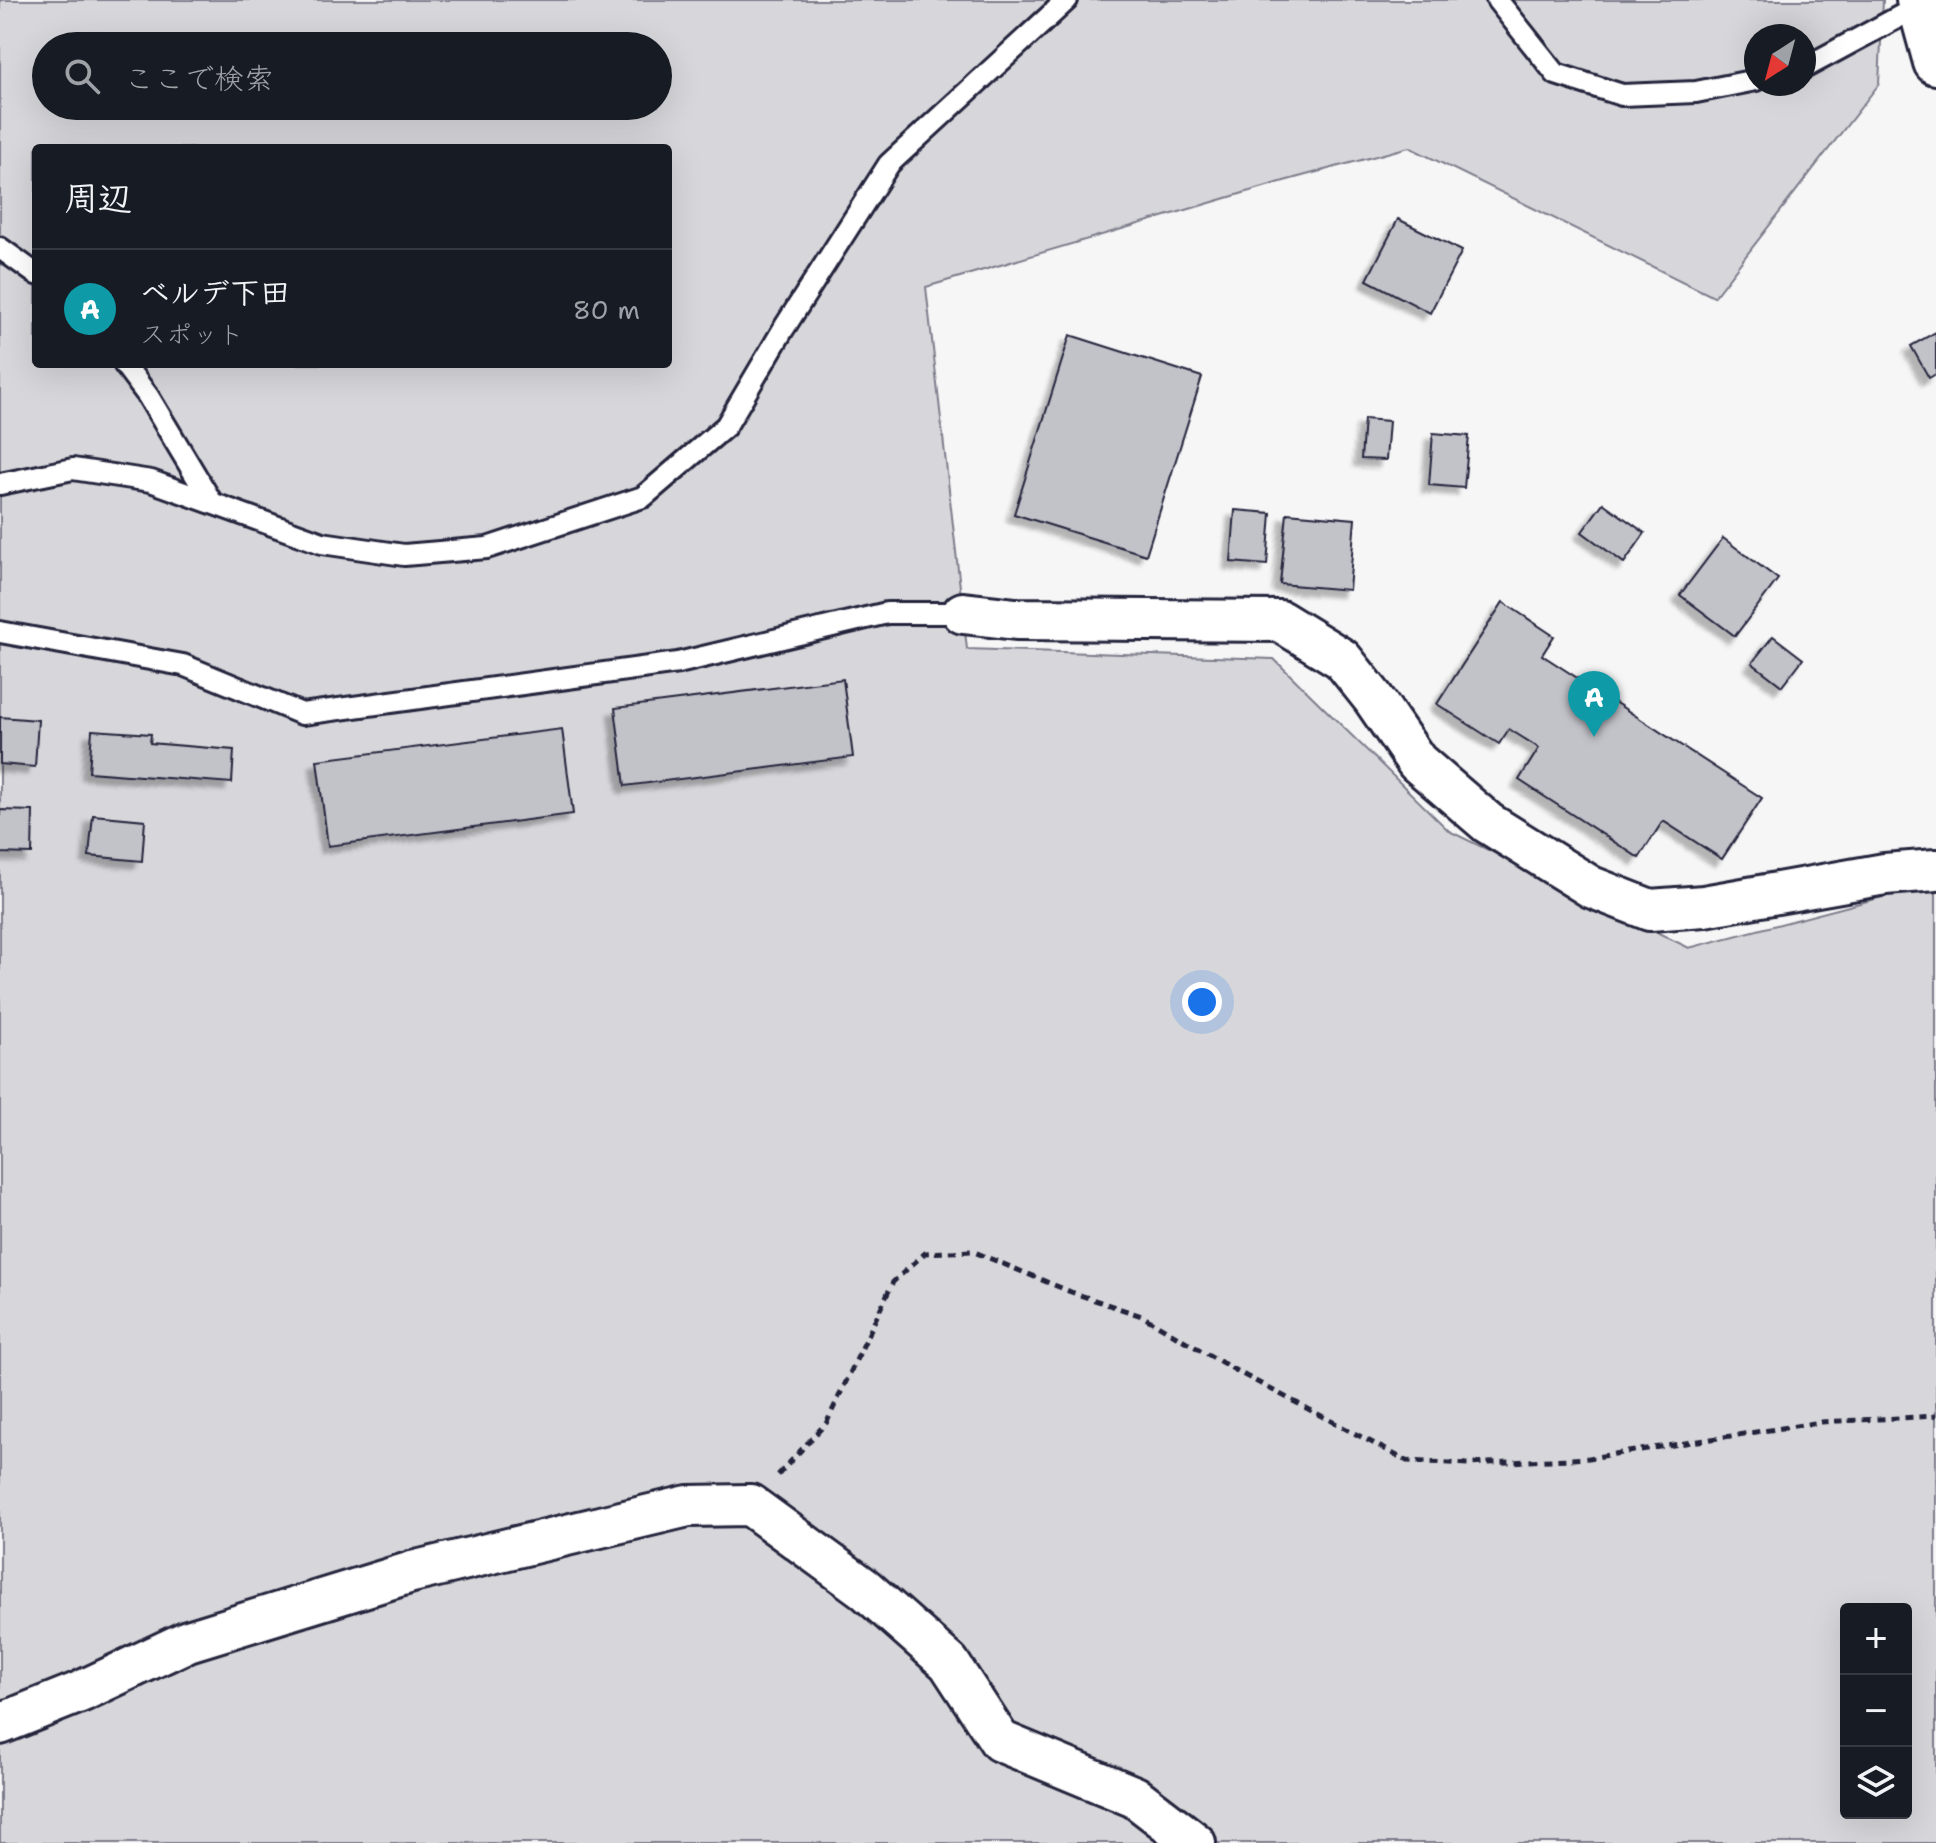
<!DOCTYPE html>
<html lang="ja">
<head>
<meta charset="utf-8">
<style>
  :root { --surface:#171b24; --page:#20242c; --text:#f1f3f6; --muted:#9ea1a6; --line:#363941; --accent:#1a73e8 }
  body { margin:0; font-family:"Shantell Sans","Klee One",sans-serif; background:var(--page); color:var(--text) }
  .controls { position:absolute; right:24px; bottom:24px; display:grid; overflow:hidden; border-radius:8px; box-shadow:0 8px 32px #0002 }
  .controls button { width:72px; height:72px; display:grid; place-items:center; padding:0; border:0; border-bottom:2px solid var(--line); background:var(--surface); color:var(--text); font:40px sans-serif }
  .compass { position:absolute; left:1744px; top:24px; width:72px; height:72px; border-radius:50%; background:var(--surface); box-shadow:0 8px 32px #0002; rotate:216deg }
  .you { position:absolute; left:1202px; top:1002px; width:28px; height:28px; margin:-20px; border:6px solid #fff; border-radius:50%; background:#1a73e8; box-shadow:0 0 0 12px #1a73e833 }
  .badge { display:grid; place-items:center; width:52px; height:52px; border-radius:50%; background:var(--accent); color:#fff; font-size:26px; font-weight:700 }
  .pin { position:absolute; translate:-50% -66px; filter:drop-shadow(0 2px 4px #0008) }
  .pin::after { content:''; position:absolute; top:42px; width:28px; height:24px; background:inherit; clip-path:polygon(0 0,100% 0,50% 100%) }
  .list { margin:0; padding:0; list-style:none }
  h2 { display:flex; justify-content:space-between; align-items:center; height:104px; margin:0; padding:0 32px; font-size:34px }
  h2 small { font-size:26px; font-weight:400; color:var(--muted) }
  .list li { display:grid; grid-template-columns:52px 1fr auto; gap:24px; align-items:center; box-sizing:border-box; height:120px; padding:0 32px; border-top:2px solid var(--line) }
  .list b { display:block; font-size:30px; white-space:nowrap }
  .list p { margin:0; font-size:26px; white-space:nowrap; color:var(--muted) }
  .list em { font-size:26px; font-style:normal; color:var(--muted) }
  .icon { flex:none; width:44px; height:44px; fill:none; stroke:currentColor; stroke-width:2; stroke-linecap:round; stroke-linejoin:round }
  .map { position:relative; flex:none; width:1936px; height:1843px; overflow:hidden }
  .search { position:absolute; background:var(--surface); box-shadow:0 8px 32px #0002; left:32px; top:32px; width:640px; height:88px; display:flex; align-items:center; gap:20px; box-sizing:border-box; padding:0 28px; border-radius:44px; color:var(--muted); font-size:30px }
  .panel { position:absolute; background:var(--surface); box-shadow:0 8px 32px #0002; left:32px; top:144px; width:640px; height:224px; border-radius:8px }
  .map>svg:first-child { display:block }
  .green { fill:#d7d7db; stroke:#7c7c8b; stroke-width:2; fill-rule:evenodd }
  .building { fill:#c2c2c9; stroke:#22223b; stroke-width:2; filter:url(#shadow) }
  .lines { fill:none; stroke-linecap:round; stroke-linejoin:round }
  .service-casing { stroke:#22223b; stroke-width:26 }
  .minor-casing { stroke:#22223b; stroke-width:46 }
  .secondary-casing { stroke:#22223b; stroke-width:50 }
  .path { stroke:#22223b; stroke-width:5; stroke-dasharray:8 6; stroke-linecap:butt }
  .service { stroke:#fff; stroke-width:20 }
  .minor { stroke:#fff; stroke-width:40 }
  .secondary { stroke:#fff; stroke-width:44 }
</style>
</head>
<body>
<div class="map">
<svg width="1936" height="1843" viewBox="0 0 1936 1843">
  <defs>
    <filter id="shadow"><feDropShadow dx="-7" dy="7" stdDeviation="2" flood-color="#0004"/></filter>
  </defs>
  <rect width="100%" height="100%" fill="#f6f6f7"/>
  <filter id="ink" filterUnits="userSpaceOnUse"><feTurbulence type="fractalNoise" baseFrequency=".0125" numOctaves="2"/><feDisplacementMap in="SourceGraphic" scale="16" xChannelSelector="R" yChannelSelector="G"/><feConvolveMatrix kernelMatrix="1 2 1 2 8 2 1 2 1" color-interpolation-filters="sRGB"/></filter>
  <g filter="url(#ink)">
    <!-- green -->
    <path class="green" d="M0,0H1883L1879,84L1714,297L1409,147L1284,181L926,287L967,649L1274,659L1449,831L1689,948L1936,883V1843H0ZM1756,36H1804V84H1756ZM46,46H658V106H46ZM36,148H668V364H36ZM1846,1609H1906V1813H1846Z"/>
    <!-- building -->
    <path class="building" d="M1398,219L1462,251L1430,313L1367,280Z
      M1936,332V374L1929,378L1911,346Z
      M1070,335L1202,377L1146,555L1014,514Z
      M1364,419L1389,421L1386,460L1361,459Z
      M1433,433L1469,436L1464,488L1429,485Z
      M1603,503L1645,533L1624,563L1582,532Z
      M1235,510L1271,513L1267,565L1231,562Z
      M1287,513L1355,519L1349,590L1280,584Z
      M1723,538L1778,579L1735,636L1680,595Z
      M1503,602L1554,636L1542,655L1762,798L1722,859L1663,821L1639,858L1519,780L1539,748L1509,729L1499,744L1437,704Z
      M1773,636L1803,659L1782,686L1752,663Z
      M843,679L853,757L625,786L615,708Z
      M0,717L38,720L35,767L0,764Z
      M562,729L573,814L328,846L317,760Z
      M92,730L151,734L150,743L234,750L232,783L89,772Z
      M0,810L33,811L32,854L0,853Z
      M93,815L145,820L142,861L89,856Z"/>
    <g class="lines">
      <!-- service casing -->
      <g class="service-casing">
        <path id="service" d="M1497,0L1556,74L1622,95L1696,92L1756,80
          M1804,68L1919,6
          M0,248L36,274
          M124,364L148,396L211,501
          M0,484L73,469L151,481L322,543L404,555L487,548L643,497L726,426L784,328L889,164L1067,0
          M0,632L183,665L302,714L678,663L887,613H963"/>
      </g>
      <!-- minor casing -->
      <g class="minor-casing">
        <path id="minor" d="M963,613L1016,619L1280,621L1342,659L1373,698L1417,762L1488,823L1591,887L1650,910L1704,906L1885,874L1936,870
          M0,1724L80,1692L188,1641L412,1572L688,1506L750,1505L865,1589L949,1663L1000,1741L1135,1797L1195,1843"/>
      </g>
      <!-- secondary casing -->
      <g class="secondary-casing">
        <path id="secondary" d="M1919,0L1936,62"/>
      </g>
      <!-- path -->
      <path class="path" d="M778,1475L827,1422L893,1282L925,1253L972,1251L1071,1292L1142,1316L1240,1373L1407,1461L1469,1464L1589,1458L1821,1422L1936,1416"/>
      <!-- service -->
      <use href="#service" class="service"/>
      <!-- minor -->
      <use href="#minor" class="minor"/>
      <!-- secondary -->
      <use href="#secondary" class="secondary"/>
    </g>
  </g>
</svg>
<div class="controls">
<button>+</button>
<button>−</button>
<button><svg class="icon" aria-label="layers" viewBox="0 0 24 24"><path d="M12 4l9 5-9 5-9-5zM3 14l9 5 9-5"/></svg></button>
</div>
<svg class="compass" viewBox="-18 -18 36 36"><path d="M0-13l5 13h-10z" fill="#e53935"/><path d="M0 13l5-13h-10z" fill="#9ea1a6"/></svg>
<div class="you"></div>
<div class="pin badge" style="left:1594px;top:737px;background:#0f9aa8">A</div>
<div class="search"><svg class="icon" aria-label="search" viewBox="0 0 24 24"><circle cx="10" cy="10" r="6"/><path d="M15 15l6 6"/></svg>ここで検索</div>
<section class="panel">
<h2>周辺<small></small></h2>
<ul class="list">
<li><span class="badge" style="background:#0f9aa8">A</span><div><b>ベルデ下田</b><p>スポット</p></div><em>80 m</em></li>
</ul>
</section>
</div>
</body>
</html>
